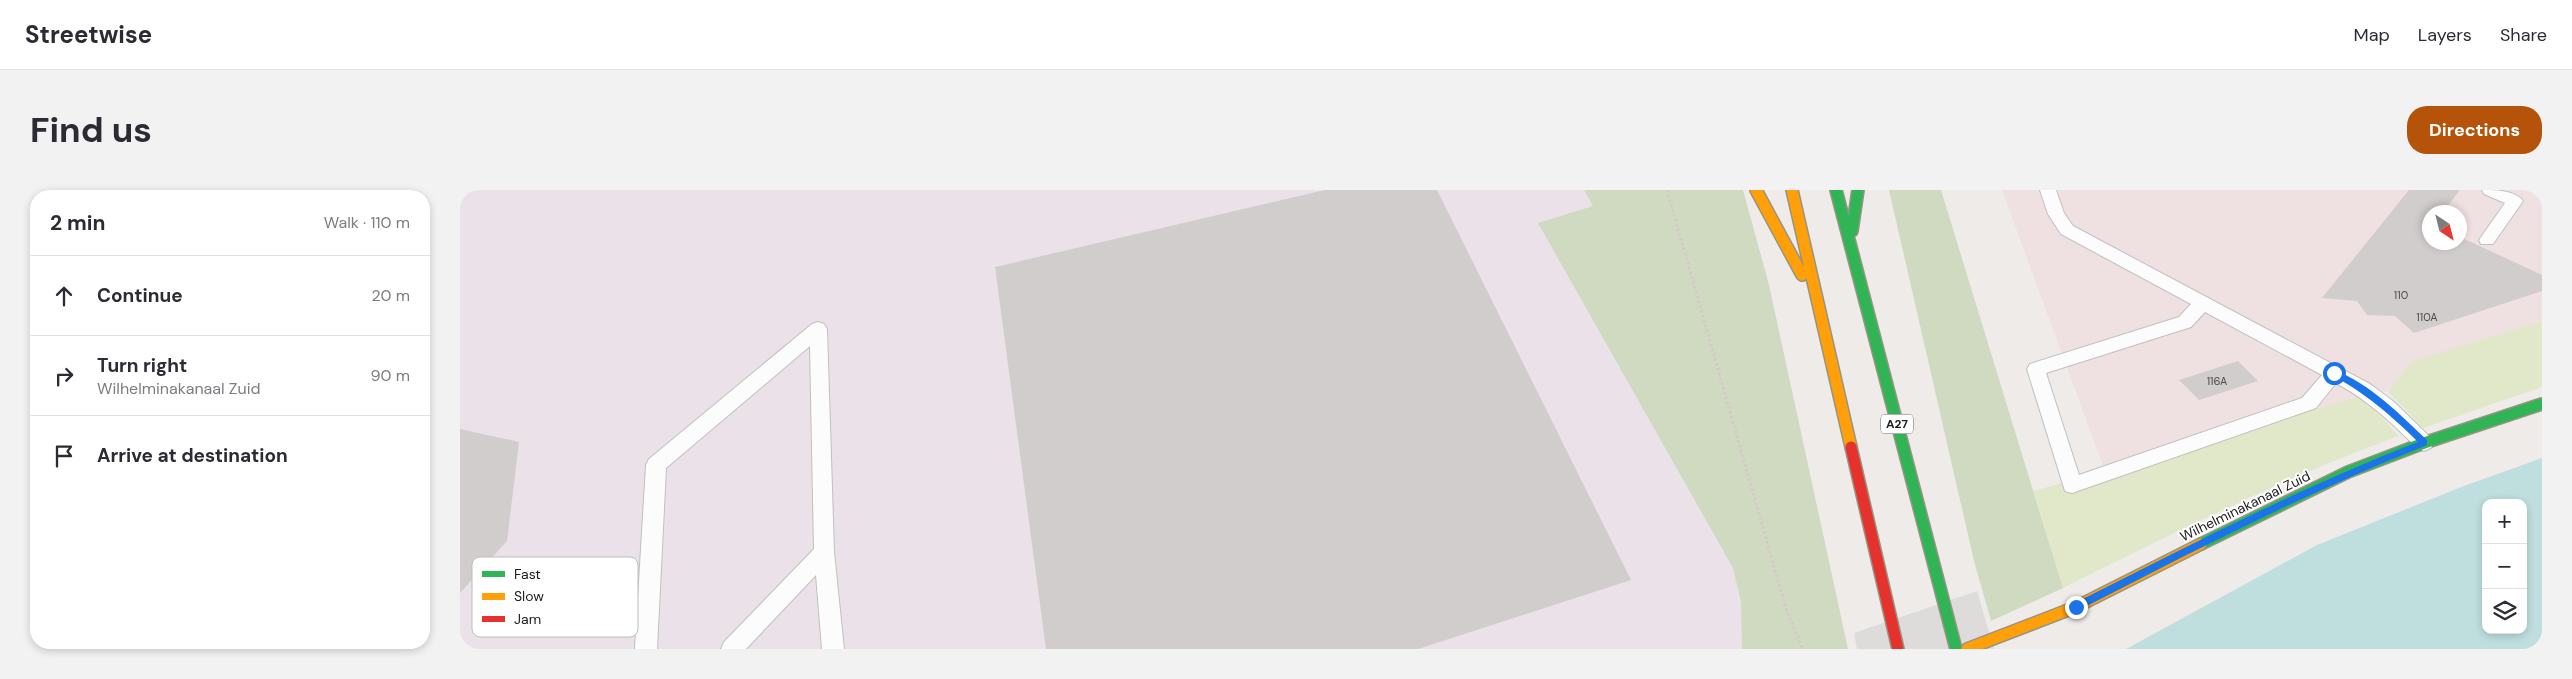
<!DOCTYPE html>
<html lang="en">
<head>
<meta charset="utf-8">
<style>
  :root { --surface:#fff; --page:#f2f2f3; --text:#2b2b33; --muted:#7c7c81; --line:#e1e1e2; --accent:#b45309 }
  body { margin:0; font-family:"DM Sans",sans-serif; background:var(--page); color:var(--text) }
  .controls { position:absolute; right:15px; bottom:15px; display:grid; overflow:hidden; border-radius:10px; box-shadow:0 2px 8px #0003 }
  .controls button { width:45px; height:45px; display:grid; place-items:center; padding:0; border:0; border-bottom:1px solid var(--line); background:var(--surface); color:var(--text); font:25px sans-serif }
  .compass { position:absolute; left:1962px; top:15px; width:45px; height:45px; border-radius:50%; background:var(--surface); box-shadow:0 2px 8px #0003; rotate:145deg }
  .stop { position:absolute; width:15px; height:15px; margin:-11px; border:4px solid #1a73e8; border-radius:50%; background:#fff }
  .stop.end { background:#1a73e8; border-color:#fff; box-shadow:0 1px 5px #0008 }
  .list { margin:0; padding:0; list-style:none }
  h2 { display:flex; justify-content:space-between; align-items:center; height:65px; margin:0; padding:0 20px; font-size:21px }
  h2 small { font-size:16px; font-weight:400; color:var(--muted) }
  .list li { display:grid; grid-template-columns:32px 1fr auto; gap:15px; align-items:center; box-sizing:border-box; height:80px; padding:0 20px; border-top:1px solid var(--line) }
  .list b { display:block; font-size:19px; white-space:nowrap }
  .list p { margin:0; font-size:16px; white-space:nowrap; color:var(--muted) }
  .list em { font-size:16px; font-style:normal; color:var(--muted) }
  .icon { flex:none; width:28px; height:28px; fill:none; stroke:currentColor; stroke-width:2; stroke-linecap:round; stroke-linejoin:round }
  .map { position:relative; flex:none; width:2082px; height:459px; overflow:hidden; border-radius:20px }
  header { display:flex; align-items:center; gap:30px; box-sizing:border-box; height:70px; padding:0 25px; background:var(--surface); border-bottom:1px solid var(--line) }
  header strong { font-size:24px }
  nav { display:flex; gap:28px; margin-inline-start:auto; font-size:18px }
  .intro { display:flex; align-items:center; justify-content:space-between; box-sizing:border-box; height:120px; padding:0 30px }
  h1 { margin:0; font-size:35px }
  .button { padding:12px 22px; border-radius:20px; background:var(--accent); color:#fff; font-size:18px; font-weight:700 }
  main { display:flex; gap:30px; padding:0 30px }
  aside { flex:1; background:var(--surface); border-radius:20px; box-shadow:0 2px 8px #0003 }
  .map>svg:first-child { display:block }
  .commercial { fill:#efe0e1; fill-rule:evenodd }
  .industrial { fill:#ebe1e8 }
  .grass { fill:#e1e8ca }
  .forest { fill:#cfdac0 }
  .water { fill:#bedfde; fill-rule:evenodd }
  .pier { fill:#dddcdb }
  .building { fill:#d1cdcc }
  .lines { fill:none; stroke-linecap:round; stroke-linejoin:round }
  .lane-casing { stroke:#c1c0bf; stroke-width:2 }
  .fast-casing { stroke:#979482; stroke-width:14 }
  .slow-casing { stroke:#979482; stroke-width:14 }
  .jam-casing { stroke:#979482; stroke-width:14 }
  .path { stroke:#d6c8c9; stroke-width:3; stroke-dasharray:2.5 2.5; stroke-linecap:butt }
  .lane { fill:#fcfcfc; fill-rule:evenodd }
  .fast { stroke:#30b455; stroke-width:11 }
  .slow { stroke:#ff9f0a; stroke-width:11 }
  .jam { stroke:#e5322d; stroke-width:11 }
  .route { fill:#1a73e8 }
  .labels { text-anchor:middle; stroke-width:4; stroke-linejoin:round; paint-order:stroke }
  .number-label { font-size:11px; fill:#4c4b4b }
  .shield { fill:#fff; stroke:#636363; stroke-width:1 }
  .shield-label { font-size:12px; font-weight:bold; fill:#202020 }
  .street-label { font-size:14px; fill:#202020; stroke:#fff }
  .key { fill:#fff; stroke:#bcbcbc; stroke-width:1 }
  .key-label { font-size:14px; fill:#202020 }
</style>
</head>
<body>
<header>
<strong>Streetwise</strong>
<nav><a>Map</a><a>Layers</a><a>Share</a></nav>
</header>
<div class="intro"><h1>Find us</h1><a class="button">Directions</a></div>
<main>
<aside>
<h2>2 min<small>Walk · 110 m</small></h2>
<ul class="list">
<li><svg class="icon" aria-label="ahead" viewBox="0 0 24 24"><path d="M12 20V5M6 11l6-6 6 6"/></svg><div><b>Continue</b></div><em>20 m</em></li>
<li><svg class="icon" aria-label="right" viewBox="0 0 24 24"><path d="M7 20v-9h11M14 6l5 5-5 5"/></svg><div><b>Turn right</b><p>Wilhelminakanaal Zuid</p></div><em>90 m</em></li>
<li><svg class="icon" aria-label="arrive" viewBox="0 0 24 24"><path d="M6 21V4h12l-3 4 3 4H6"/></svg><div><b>Arrive at destination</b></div></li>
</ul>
</aside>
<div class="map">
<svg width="2082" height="459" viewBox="0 0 2082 459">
  <rect width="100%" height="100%" fill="#eeebe9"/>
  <!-- commercial -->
  <path class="commercial" d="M1542,0H2082V143L1653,303ZM1970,22H2000V52H1970Z"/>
  <!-- industrial -->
  <path class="industrial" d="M0,0H1202L1319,459H0Z"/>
  <!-- grass -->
  <path class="grass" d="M2082,131V197L1963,238L1928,202L1952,171Z
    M1898,207L1908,212L1939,246C1823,288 1713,343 1603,398L1574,301Z"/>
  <!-- forest -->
  <path class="forest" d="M1124,0H1283L1309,95L1388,459H1282L1281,412L1273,378L1078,33L1133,16Z
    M1429,0H1481L1603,398L1531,431L1514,371Z"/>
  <!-- water -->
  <path class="water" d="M2082,268V459H1666L1857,355L2004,296ZM2026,313H2063V440H2026Z"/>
  <!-- pier -->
  <path class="pier" d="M1517,401L1534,459H1397L1394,443Z"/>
  <!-- building -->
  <path class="building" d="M865,0H977L1171,390L958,459H586L535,77Z
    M1949,0H2000L1983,22H1970V52H2000V47L2082,85V101L1954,143L1935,126L1907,125L1897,111L1862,108Z
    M1778,171L1798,191L1739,210L1719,190Z
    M0,239L59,252L47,351L0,403Z"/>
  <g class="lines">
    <!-- lane casing -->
    <g class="lane-casing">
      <path id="lane" d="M1580,0H1596L1604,23L1613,36L1910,194L1933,211L1971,248L1974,253L1971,258L1964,261L1957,258C1932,233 1908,210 1876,193L1856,218L1612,303L1605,301L1567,179L1570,174L1719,127L1731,114L1601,44L1588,24ZM1745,122L1862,185L1842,208L1619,285L1586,183L1731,137Z
        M2022,0C2035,0 2055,0 2063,11L2033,54H2021L2019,50L2045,13L2024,4Z
        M358,132L364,134L367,139L374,362L384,459H362L356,385L286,459H261L264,452L354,359L350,156L206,278L197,459H175L186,275L189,269L352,134Z"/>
    </g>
    <!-- fast casing -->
    <g class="fast-casing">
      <path id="fast" d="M1376,0L1496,459
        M1392,41L1398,0
        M1741,354L1888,282L1964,253L2082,214"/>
    </g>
    <!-- slow casing -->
    <g class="slow-casing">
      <path id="slow" d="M1296,0L1342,85
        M1332,0L1391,257
        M1507,459L1616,417L1741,354"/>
    </g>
    <!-- jam casing -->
    <g class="jam-casing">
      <path id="jam" d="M1391,257L1438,459"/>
    </g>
    <!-- path -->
    <path class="path" d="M1207,0L1327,422L1343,459"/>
    <!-- lane -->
    <use href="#lane" class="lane"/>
    <!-- fast -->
    <use href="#fast" class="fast"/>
    <!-- slow -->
    <use href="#slow" class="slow"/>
    <!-- jam -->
    <use href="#jam" class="jam"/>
  </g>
  <!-- route -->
  <path class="route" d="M1874,180C1911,194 1939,224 1967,250V255C1847,302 1734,361 1619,420H1613V414C1726,357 1839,298 1958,252C1930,224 1906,204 1872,185L1871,183Z"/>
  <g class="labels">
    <!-- number labels -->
    <g class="number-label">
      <text x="1941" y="109">110</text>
      <text x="1967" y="131">110A</text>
      <text x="1757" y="195">116A</text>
    </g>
    <!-- shield labels -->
    <rect class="shield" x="1421" y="224.5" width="32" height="19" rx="4"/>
    <g class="shield-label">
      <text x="1437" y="238">A27</text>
    </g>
    <!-- street labels -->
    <g class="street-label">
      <text transform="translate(1785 316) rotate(-26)" y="5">Wilhelminakanaal Zuid</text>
    </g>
  </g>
  <!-- legend -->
  <rect x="12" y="367" width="166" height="80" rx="8" class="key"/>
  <rect x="22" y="381" width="23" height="6" fill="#30b455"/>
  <rect x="22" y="403" width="23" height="7" fill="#ff9f0a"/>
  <rect x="22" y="426" width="23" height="6" fill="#e5322d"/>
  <g class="key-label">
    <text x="54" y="389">Fast</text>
    <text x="54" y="411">Slow</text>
    <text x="54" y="434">Jam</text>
  </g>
</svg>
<div class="controls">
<button>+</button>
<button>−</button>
<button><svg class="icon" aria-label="layers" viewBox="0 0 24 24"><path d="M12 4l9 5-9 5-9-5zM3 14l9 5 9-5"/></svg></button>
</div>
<svg class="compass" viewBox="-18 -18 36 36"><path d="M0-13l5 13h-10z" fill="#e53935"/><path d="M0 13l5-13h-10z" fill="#7c7c81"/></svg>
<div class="stop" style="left:1874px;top:183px"></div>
<div class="stop end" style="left:1616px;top:417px"></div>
</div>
</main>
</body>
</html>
